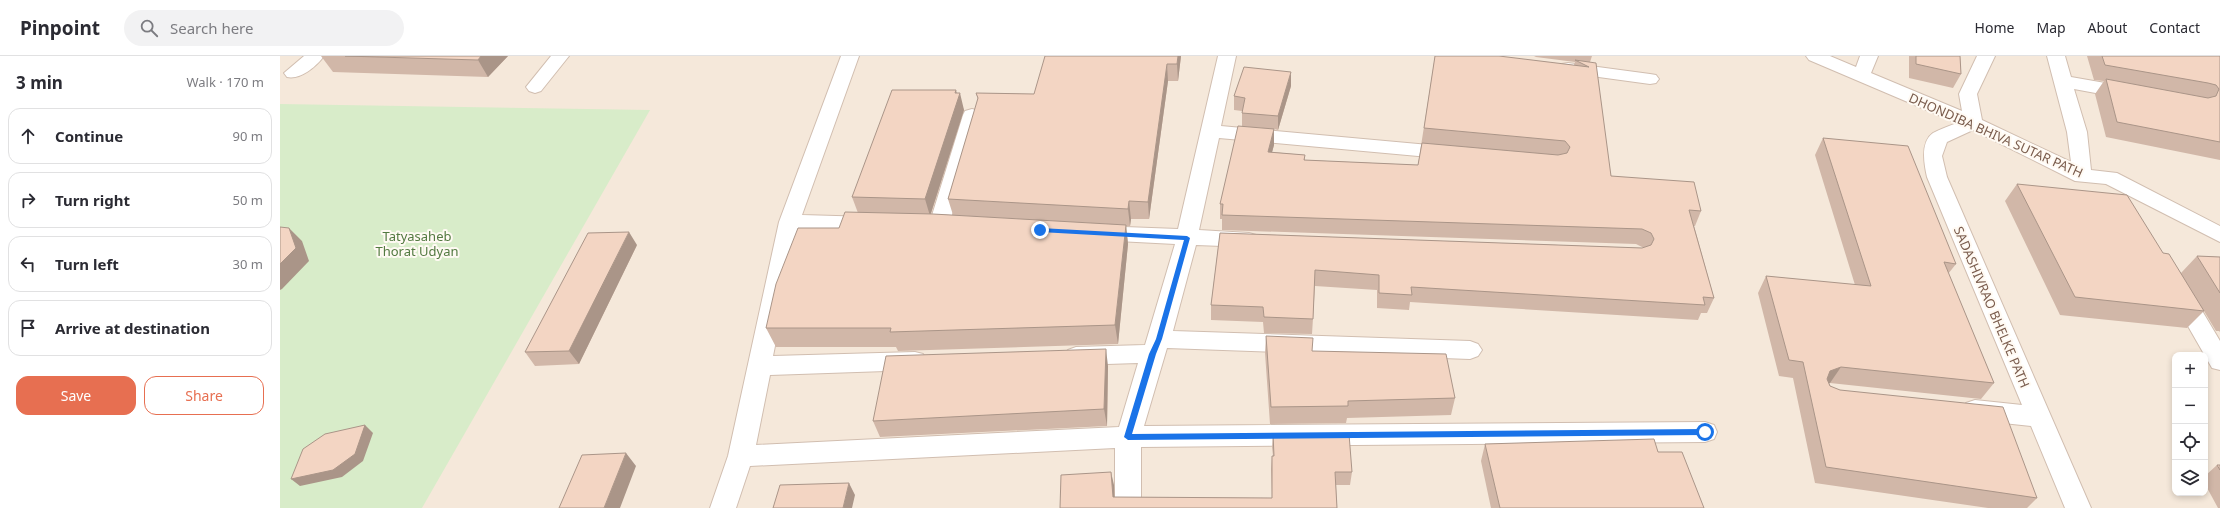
<!DOCTYPE html>
<html lang="en">
<head>
<meta charset="utf-8">
<style>
  :root { --surface:#fff; --page:#f2f2f3; --text:#2b2b33; --muted:#7c7c81; --line:#e1e1e2; --accent:#e76f51 }
  body { margin:0; font-family:"Noto Sans",sans-serif; background:var(--page); color:var(--text) }
  .controls { position:absolute; right:12px; bottom:12px; display:grid; overflow:hidden; border-radius:8px; box-shadow:0 2px 6px #0003 }
  .controls button { width:36px; height:36px; display:grid; place-items:center; padding:0; border:0; border-bottom:1px solid var(--line); background:var(--surface); color:var(--text); font:20px sans-serif }
  .stop { position:absolute; width:12px; height:12px; margin:-9px; border:3px solid #1a73e8; border-radius:50%; background:#fff }
  .stop.end { background:#1a73e8; border-color:#fff; box-shadow:0 1px 4px #0008 }
  .list { margin:0; padding:0; list-style:none }
  h2 { display:flex; justify-content:space-between; align-items:center; height:52px; margin:0; padding:0 16px; font-size:17px }
  h2 small { font-size:13px; font-weight:400; color:var(--muted) }
  .list li { display:grid; grid-template-columns:26px 1fr auto; gap:12px; align-items:center; box-sizing:border-box; height:56px; margin:0 8px 8px; padding:0 8px; border:1px solid var(--line); border-radius:12px }
  .list b { display:block; font-size:15px; white-space:nowrap }
  .list em { font-size:13px; font-style:normal; color:var(--muted) }
  .actions { display:flex; gap:8px; padding:12px 16px }
  .actions a { flex:1; padding:9px 0; border:1px solid var(--accent); border-radius:12px; text-align:center; font-size:14px; color:var(--accent) }
  .actions .main { background:var(--accent); color:#fff }
  .icon { flex:none; width:22px; height:22px; fill:none; stroke:currentColor; stroke-width:2; stroke-linecap:round; stroke-linejoin:round }
  .map { position:relative; flex:none; width:1940px; height:452px; overflow:hidden }
  header { display:flex; align-items:center; gap:24px; box-sizing:border-box; height:56px; padding:0 20px; background:var(--surface); border-bottom:1px solid var(--line) }
  header strong { font-size:19px }
  nav { display:flex; gap:22px; margin-inline-start:auto; font-size:14px }
  .search { width:280px; height:36px; background:var(--page); display:flex; align-items:center; gap:10px; box-sizing:border-box; padding:0 14px; border-radius:22px; color:var(--muted); font-size:15px }
  main { display:flex }
  aside { flex:1; background:var(--surface) }
  .map>svg:first-child { display:block }
  .residential { fill:#f5e8da; fill-rule:evenodd }
  .green { fill:#d8ecc9 }
  .lines { fill:none; stroke-linecap:round; stroke-linejoin:round }
  .minor-casing { stroke:#d1beb0; stroke-width:2 }
  .minor { fill:#fff; fill-rule:evenodd }
  .wall { fill:#d1b7a8 }
  .shaded-wall { fill:#aa9588 }
  .building { fill:#f3d5c3; stroke:#aa9588 }
  .route { fill:#1a73e8 }
  .labels { text-anchor:middle; stroke-width:4; stroke-linejoin:round; paint-order:stroke }
  .street-label { font-size:13px; fill:#7a5c4d; stroke:#fffaf3 }
  .park-label { font-size:13px; fill:#537a41; stroke:#fffaf3 }
</style>
</head>
<body>
<header>
<strong>Pinpoint</strong>
<div class="search"><svg class="icon" aria-label="search" viewBox="0 0 24 24"><circle cx="10" cy="10" r="6"/><path d="M15 15l6 6"/></svg>Search here</div>
<nav><a>Home</a><a>Map</a><a>About</a><a>Contact</a></nav>
</header>
<main>
<aside>
<h2>3 min<small>Walk · 170 m</small></h2>
<ul class="list">
<li><svg class="icon" aria-label="ahead" viewBox="0 0 24 24"><path d="M12 20V5M6 11l6-6 6 6"/></svg><div><b>Continue</b></div><em>90 m</em></li>
<li><svg class="icon" aria-label="right" viewBox="0 0 24 24"><path d="M7 20v-9h11M14 6l5 5-5 5"/></svg><div><b>Turn right</b></div><em>50 m</em></li>
<li><svg class="icon" aria-label="left" viewBox="0 0 24 24"><path d="M17 20v-9H6M10 6l-5 5 5 5"/></svg><div><b>Turn left</b></div><em>30 m</em></li>
<li><svg class="icon" aria-label="arrive" viewBox="0 0 24 24"><path d="M6 21V4h12l-3 4 3 4H6"/></svg><div><b>Arrive at destination</b></div></li>
</ul>
<div class="actions"><a class="main">Save</a><a>Share</a></div>
</aside>
<div class="map">
<svg width="1940" height="452" viewBox="0 0 1940 452">
  <rect width="100%" height="100%" fill="#fdf6ec"/>
  <!-- residential -->
  <path class="residential" d="M0,0H1940V452H0ZM1895,299H1925V437H1895Z"/>
  <!-- green -->
  <path class="green" d="M0,48L370,54L142,452H0Z"/>
  <g class="lines">
    <!-- minor casing -->
    <g class="minor-casing">
      <path id="minor" d="M24,0H44C36,11 20,24 7,21L4,17Z
        M271,0H289L261,35L255,37L249,35L246,31Z
        M561,0H579L522,159L590,161L597,163L600,168L597,173L590,175L518,173L493,300L635,296L643,298L647,305L643,312L635,314L490,319L476,389L839,371L858,307L796,309L788,306L784,300L788,294L796,291L865,289L895,188L818,184L811,182L807,177L811,172L818,170L898,173L938,0H956L941,70L1171,91L1178,93L1181,97L1178,101L1171,103L939,82L919,174L969,177L976,179L980,184L976,189L969,191L916,189L893,275L1190,285L1198,288L1202,294L1198,300L1190,303L887,292L864,370L1425,366L1434,369L1437,376L1434,383L1425,386L861,391V452H835V392L470,410L456,452H430L448,400L499,166Z
        M1526,0H1550L1576,11L1580,0H1598L1591,17L1682,55L1679,38L1697,0H1715L1697,38L1702,64L1791,106L1787,76L1767,0H1785L1791,21L1848,31L1854,33L1857,37L1854,41L1848,43L1794,33L1807,76L1811,114L1837,117L1940,170V186L1826,128L1795,125L1693,74L1667,86L1662,100L1667,121L1811,452H1785L1751,370L1695,364L1686,361L1683,354L1686,347L1695,344L1742,349L1647,121C1644,108 1640,86 1653,77C1660,73 1669,70 1677,67L1529,4Z
        M1288,7L1370,18L1376,19L1379,23L1376,27L1370,28L1282,16L1279,12L1282,8Z
        M692,53L699,55L701,59L669,169L666,174L659,176L652,174L649,169L683,59L685,55Z
        M1900,229L1908,231L1940,285V314L1932,312L1889,237L1892,231Z"/>
    </g>
    <!-- minor -->
    <use href="#minor" class="minor"/>
  </g>
  <!-- wall -->
  <path class="wall" d="M41,0H228L208,21L53,16Z
    M901,0L898,25H888L869,163H851L850,170H846L848,188L838,288L618,295L616,291H496L486,272L578,157L572,141L677,37L684,54L651,158L673,159L668,143L698,44L696,37L754,38Z
    M1155,0L1294,9L1295,6L1256,1L1254,0H1312L1310,6L1331,120L1421,155L1415,170H1414L1434,242L1427,257H1421L1418,264L1130,246L1129,254L1097,252V234L1035,230L1032,278L984,277L983,266L931,264V249L940,177L1362,192H1364L1356,188L942,174V163H940V148L962,70V55L954,54V40L1011,30L998,74L994,73V89L992,96L1025,99V104L1138,109Z
    M1629,0H1680L1681,18L1673,32L1629,22Z
    M1807,0H1940V104L1826,81L1815,38L1824,25L1814,24Z
    M1543,82L1676,208L1668,218L1714,327L1701,343L1550,327H1549L1550,330L1757,442L1747,452H1708L1535,427L1513,322L1499,320L1478,237L1486,220L1575,229L1535,99Z
    M1737,128L1883,197L1901,217L1917,200L1940,201V276L1939,275H1936L1924,255L1907,272L1780,259L1725,145Z
    M357,189L299,308L255,310L245,296Z
    M986,280L1032,295L1175,342L1171,359L1067,362L1066,367L990,368L985,297Z
    M828,310L827,370L600,381L593,365Z
    M993,378L1072,416L1070,429H1056L1057,452H780L834,429V441L992,442L991,413L992,400H993L992,391Z
    M1205,388L1378,396L1424,452H1211L1201,405Z
    M1937,409H1940V452H1938L1925,428V420Z"/>
  <!-- shaded-wall -->
  <path class="shaded-wall" d="M201,0H228L208,21L198,4Z
    M898,0H901L898,25L897,8Z
    M887,8L888,25L869,163L868,146Z
    M1011,16V30L998,74V60Z
    M676,34L678,42L680,37L684,54L650,160L645,143Z
    M994,73V89L988,111V96Z
    M849,145L851,163L850,170L848,153Z
    M846,169L848,188L838,288L835,269Z
    M9,172L22,185L29,205L2,233L0,234V208Z
    M349,176L357,189L299,308L289,295Z
    M826,293L828,310L827,370L824,353Z
    M1561,311L1550,327L1540,330L1550,315Z
    M85,369L93,377L83,405L62,421L20,430L11,423Z
    M346,397L356,410L340,452H324Z
    M831,416L834,429L835,452L833,441Z
    M569,427L575,439L572,452H563Z"/>
  <!-- building -->
  <path class="building" d="M65,0H201L198,4Z
    M765,0H898L897,8H887L868,146L849,145L848,153L668,143L698,42L696,37L754,38Z
    M1155,0H1219L1309,11L1295,4L1316,7L1331,120L1414,126L1421,155L1409,154L1434,242L1423,241L1425,249L1131,231L1132,239L1099,237V219L1035,214L1033,263L984,261L983,251L931,249L940,177L1362,192L1371,189L1374,183L1371,177L1362,173L942,159L943,148H940L958,70L994,73L988,96L1025,99L1024,104L1138,109L1142,87L1278,99L1287,97L1290,91L1285,85L1144,72Z
    M1636,0H1680L1681,18L1636,8Z
    M1822,0H1940V86L1837,66L1826,23L1928,42L1936,40L1939,33L1936,29L1928,27L1825,9Z
    M964,11L1011,16L998,60L962,57L965,42L954,40Z
    M612,34H676L675,37H680L645,143L572,141Z
    M1543,82L1628,90L1676,208L1664,206L1714,327L1561,311L1550,315L1547,323L1550,330L1560,334L1723,351L1757,442L1546,411L1523,306L1509,304L1486,220L1591,230Z
    M1737,128L1847,139L1883,197L1889,198L1924,255L1795,241Z
    M565,156L653,158L846,169L835,269L610,276L611,272H486L496,228L518,172H559Z
    M0,171L9,172L16,192L0,208Z
    M349,176L289,295L245,296L308,177Z
    M1917,200L1940,201V237Z
    M986,280L1033,282L1032,295L1166,298L1175,342L1068,345V350L991,351Z
    M826,293L824,353L593,365L606,300Z
    M85,369L75,398L53,414L11,423L23,393L45,378Z
    M993,378H1069L1072,416H1055L1057,452H780L781,419L831,416L833,441L992,442V400H994Z
    M1374,383L1378,396H1402L1424,452H1220L1205,388Z
    M346,397L324,452H279L302,399Z
    M1937,409H1940V414Z
    M569,427L563,452H493L500,429Z"/>
  <!-- route -->
  <path class="route" d="M760,172L907,180L910,182L882,283L876,298L852,378L1425,373L1428,376L1425,379L848,384L844,381L869,298L876,283L904,184L760,176L757,174Z"/>
  <g class="labels">
    <!-- street labels -->
    <g class="street-label">
      <text transform="translate(1716 79) rotate(24)" y="5">DHONDIBA BHIVA SUTAR PATH</text>
      <text transform="translate(1712 251) rotate(67)" y="5">SADASHIVRAO BHELKE PATH</text>
    </g>
    <!-- park labels -->
    <g class="park-label">
      <text x="137" y="185">Tatyasaheb<tspan x="137" dy="15">Thorat Udyan</tspan></text>
    </g>
  </g>
</svg>
<div class="controls">
<button>+</button>
<button>−</button>
<button><svg class="icon" aria-label="locate" viewBox="0 0 24 24"><circle cx="12" cy="12" r="6"/><path d="M12 2v4M12 18v4M2 12h4M18 12h4"/></svg></button>
<button><svg class="icon" aria-label="layers" viewBox="0 0 24 24"><path d="M12 4l9 5-9 5-9-5zM3 14l9 5 9-5"/></svg></button>
</div>
<div class="stop" style="left:1425px;top:376px"></div>
<div class="stop end" style="left:760px;top:174px"></div>
</div>
</main>
</body>
</html>
